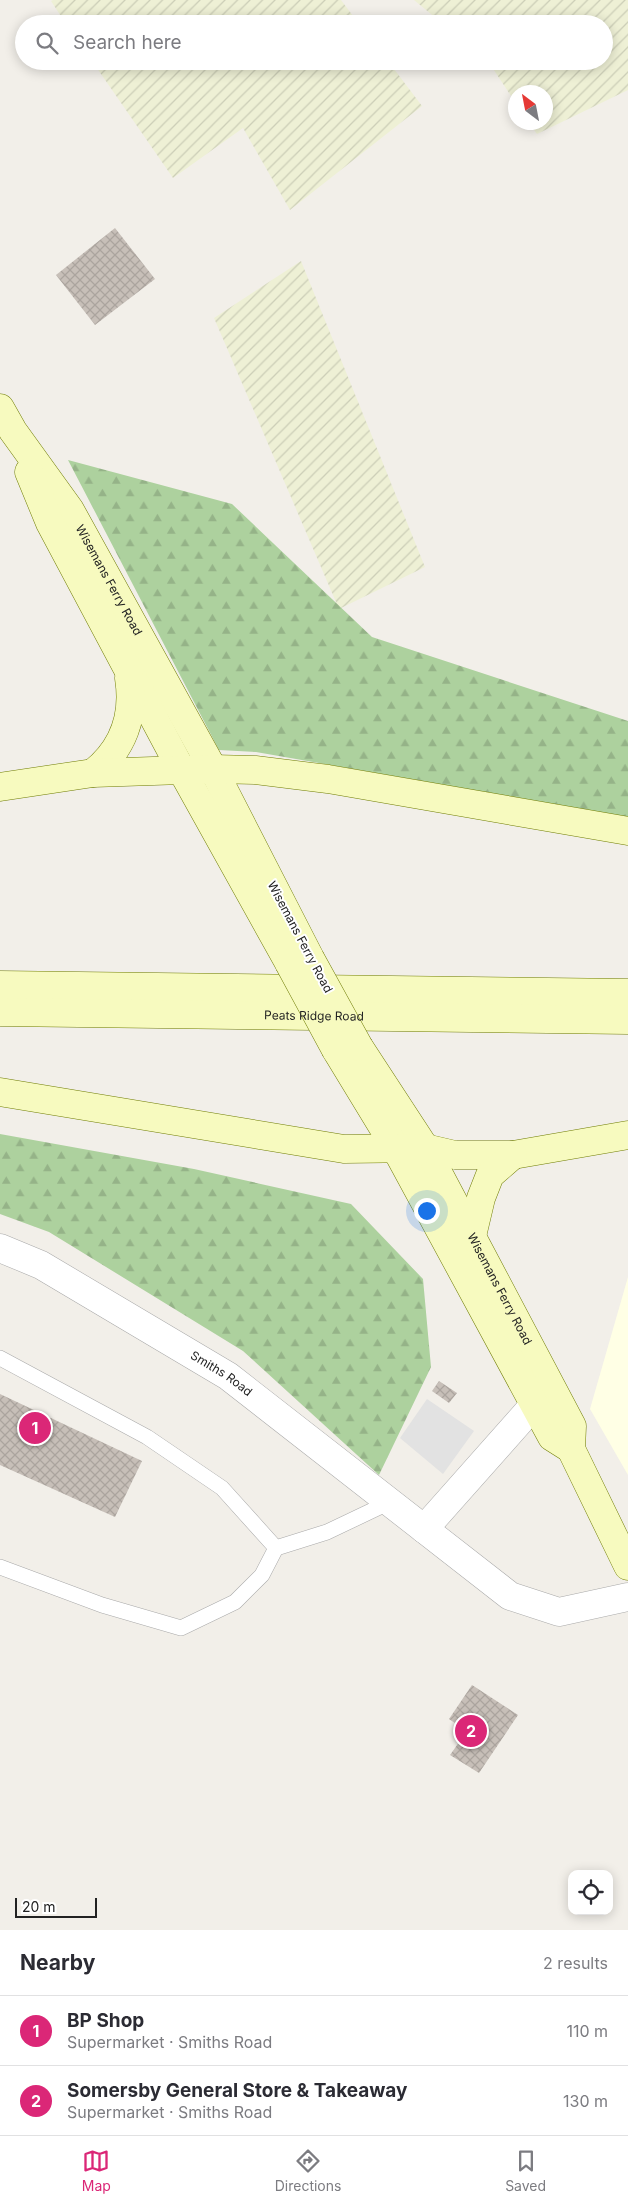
<!DOCTYPE html>
<html lang="en">
<head>
<meta charset="utf-8">
<style>
  :root { --surface:#fff; --page:#f2f2f3; --text:#2b2b33; --muted:#7c7c81; --line:#e1e1e2; --accent:#db2777 }
  body { margin:0; font-family:Inter,sans-serif; background:var(--page); color:var(--text) }
  .controls { position:absolute; right:15px; bottom:15px; display:grid; overflow:hidden; border-radius:10px; box-shadow:0 2px 12px #0003 }
  .controls button { width:45px; height:45px; display:grid; place-items:center; padding:0; border:0; border-bottom:1px solid var(--line); background:var(--surface); color:var(--text); font:25px sans-serif }
  .compass { position:absolute; left:508px; top:85px; width:45px; height:45px; border-radius:50%; background:var(--surface); box-shadow:0 2px 12px #0003; rotate:328deg }
  .scale { position:absolute; left:15px; bottom:12px; width:82px; box-sizing:border-box; padding-left:5px; border:2px solid #222; border-top:0; font-size:14px; line-height:18px; white-space:nowrap; color:#222; -webkit-text-stroke:4px #fff; paint-order:stroke }
  .you { position:absolute; left:426px; top:1210px; width:18px; height:18px; margin:-12px; border:4px solid #fff; border-radius:50%; background:#1a73e8; box-shadow:0 0 0 8px #1a73e833 }
  .badge { display:grid; place-items:center; width:32px; height:32px; border-radius:50%; background:var(--accent); color:#fff; font-size:16px; font-weight:700 }
  .pin { position:absolute; translate:-50% -50%; border:2px solid #fff; box-shadow:0 1px 5px #0006 }
  .list { margin:0; padding:0; list-style:none }
  h2 { display:flex; justify-content:space-between; align-items:center; height:65px; margin:0; padding:0 20px; font-size:21px }
  h2 small { font-size:16px; font-weight:400; color:var(--muted) }
  .list li { display:grid; grid-template-columns:32px 1fr auto; gap:15px; align-items:center; box-sizing:border-box; height:70px; padding:0 20px; border-top:1px solid var(--line) }
  .list b { display:block; font-size:19px; white-space:nowrap }
  .list p { margin:0; font-size:16px; white-space:nowrap; color:var(--muted) }
  .list em { font-size:16px; font-style:normal; color:var(--muted) }
  .icon { flex:none; width:28px; height:28px; fill:none; stroke:currentColor; stroke-width:2; stroke-linecap:round; stroke-linejoin:round }
  .map { position:relative; flex:none; width:628px; height:1930px; overflow:hidden }
  .search { position:absolute; background:var(--surface); box-shadow:0 2px 12px #0003; left:15px; right:15px; top:15px; height:55px; display:flex; align-items:center; gap:12px; box-sizing:border-box; padding:0 18px; border-radius:28px; color:var(--muted); font-size:19px }
  .sheet { height:205px; background:var(--surface) }
  nav { display:flex; justify-content:space-around; align-items:center; box-sizing:border-box; height:70px; border-top:1px solid var(--line); background:var(--surface); font-size:14px; color:var(--muted) }
  nav a { display:grid; justify-items:center; gap:2px }
  nav .on { color:var(--accent) }
  .map>svg:first-child { display:block }
  .education { fill:#ffffe5 }
  .farmland { fill:url(#farmland-furrows) }
  .forest { fill:url(#forest-firs) }
  .parking { fill:#e2e2e2 }
  .building { fill:url(#building-cross-hatch) }
  .lines { fill:none; stroke-linecap:round; stroke-linejoin:round }
  .lane-casing { stroke:#a9a9a9; stroke-width:16 }
  .street-casing { stroke:#a9a9a9; stroke-width:29 }
  .secondary-casing { stroke:#707d05; stroke-width:29 }
  .lane { stroke:#fff; stroke-width:15 }
  .street { stroke:#fff; stroke-width:28 }
  .secondary { stroke:#f7fabf; stroke-width:28 }
  .secondary-bridge-casing { stroke:#707d05; stroke-width:29; stroke-linecap:butt }
  .secondary-bridge { stroke:#f7fabf; stroke-width:28 }
  .labels { text-anchor:middle; stroke-width:4; stroke-linejoin:round; paint-order:stroke }
  .street-label { font-size:12px; fill:#222; stroke:#fff }
</style>
</head>
<body>
<div class="map">
<svg width="628" height="1930" viewBox="0 0 628 1930">
  <defs>
    <pattern id="farmland-furrows" width="10" height="10" patternUnits="userSpaceOnUse" patternTransform="scale(1.25)"><rect width="10" height="10" fill="#eef0d5"/><path d="M-1 1l2-2M0 10L10 0M9 11l2-2" fill="none" stroke="#ccceb7"/></pattern>
    <pattern id="forest-firs" width="22" height="20" patternUnits="userSpaceOnUse" patternTransform="scale(1.25)"><rect width="22" height="20" fill="#add19e"/><path d="M5 1l3.5 6h-7zM16 11l3.5 6h-7z" fill="#95b388"/></pattern>
    <pattern id="building-cross-hatch" width="8" height="8" patternUnits="userSpaceOnUse" patternTransform="scale(1.25)"><rect width="8" height="8" fill="#c7bfb8"/><path d="M0 0l8 8M0 8l8-8" fill="none" stroke="#aba49e"/></pattern>
  </defs>
  <rect width="100%" height="100%" fill="#f2efe9"/>
  <!-- education -->
  <path class="education" d="M628,1277V1475L590,1409Z"/>
  <!-- farmland -->
  <path class="farmland" d="M53,0H341L359,24H66L51,1Z
    M414,0H628V90L537,134L529,123L546,122V92H516L515,102L488,61H604V24H443Z
    M92,61H388L422,106L290,210L243,128L173,178Z
    M301,261L425,567L339,609L214,318Z"/>
  <!-- forest -->
  <path class="forest" d="M68,460L232,504L372,637L628,721V817L256,752L219,750Z
    M0,1134L194,1169L351,1204L423,1279L431,1367L379,1475L243,1351L49,1232L0,1214Z"/>
  <!-- parking -->
  <path class="parking" d="M427,1399L474,1431L443,1474L400,1438Z"/>
  <!-- building -->
  <path class="building" d="M115,228L155,279L95,325L56,275Z
    M439,1381L457,1393L449,1403L432,1391Z
    M0,1394L142,1461L115,1517L0,1465Z
    M472,1685L518,1715L479,1773L450,1755L467,1731L449,1719Z"/>
  <g class="lines">
    <!-- lane casing -->
    <g class="lane-casing">
      <path id="lane" d="M0,1358L147,1437L222,1488L276,1548
        M0,1567L102,1605L181,1628L235,1602L262,1575L276,1548L327,1532L390,1502"/>
    </g>
    <!-- street casing -->
    <g class="street-casing">
      <g id="street">
        <path id="s1" d="M0,1248L41,1265L228,1376L510,1596L559,1612L628,1597"/>
        <path d="M424,1529L534,1405"/>
      </g>
    </g>
    <!-- secondary casing -->
    <g class="secondary-casing">
      <g id="secondary">
        <path id="s2" d="M0,408L13,431L70,510L213,769L310,958"/>
        <path d="M29,472L50,523L181,769L289,963"/>
        <path d="M93,773C123,749 135,716 129,678"/>
        <path d="M0,787L93,773L213,769L255,770L328,779L628,831"/>
        <path d="M0,985L628,993"/>
        <path id="s3" d="M0,1012L628,1020"/>
        <path id="s4" d="M359,1047L425,1148L572,1426L571,1449L628,1566"/>
        <path d="M336,1050L395,1147L552,1437L571,1449"/>
        <path d="M0,1092L344,1149L425,1148L455,1155H513L628,1135"/>
        <path d="M472,1236L481,1198L490,1175L513,1155"/>
      </g>
    </g>
    <!-- lane -->
    <use href="#lane" class="lane"/>
    <!-- street -->
    <use href="#street" class="street"/>
    <!-- secondary -->
    <use href="#secondary" class="secondary"/>
    <!-- secondary-bridge casing -->
    <g class="secondary-bridge-casing">
      <path id="secondary-bridge" d="M310,958L359,1047
        M289,963L336,1050"/>
    </g>
    <!-- secondary-bridge -->
    <use href="#secondary-bridge" class="secondary-bridge"/>
  </g>
  <g class="labels">
    <!-- street labels -->
    <g class="street-label">
      <text dy="4" stroke="none"><textPath href="#s2" startOffset="204">Wisemans Ferry Road</textPath></text>
      <text transform="translate(300 937) rotate(62)" y="4">Wisemans Ferry Road</text>
      <text dy="4" stroke="none"><textPath href="#s3" startOffset="314">Peats Ridge Road</textPath></text>
      <text dy="4" stroke="none"><textPath href="#s4" startOffset="280">Wisemans Ferry Road</textPath></text>
      <text dy="4" stroke="none"><textPath href="#s1" startOffset="255">Smiths Road</textPath></text>
    </g>
  </g>
</svg>
<div class="controls">
<button><svg class="icon" aria-label="locate" viewBox="0 0 24 24"><circle cx="12" cy="12" r="6"/><path d="M12 2v4M12 18v4M2 12h4M18 12h4"/></svg></button>
</div>
<svg class="compass" viewBox="-18 -18 36 36"><path d="M0-13l5 13h-10z" fill="#e53935"/><path d="M0 13l5-13h-10z" fill="#7c7c81"/></svg>
<div class="scale">20 m</div>
<div class="you"></div>
<div class="pin badge" style="left:35px;top:1428px">1</div>
<div class="pin badge" style="left:471px;top:1731px">2</div>
<div class="search"><svg class="icon" aria-label="search" viewBox="0 0 24 24"><circle cx="10" cy="10" r="6"/><path d="M15 15l6 6"/></svg>Search here</div>
</div>
<section class="sheet">
<h2>Nearby<small>2 results</small></h2>
<ul class="list">
<li><span class="badge">1</span><div><b>BP Shop</b><p>Supermarket · Smiths Road</p></div><em>110 m</em></li>
<li><span class="badge">2</span><div><b>Somersby General Store &amp; Takeaway</b><p>Supermarket · Smiths Road</p></div><em>130 m</em></li>
</ul>
</section>
<nav>
<a class="on"><svg class="icon" aria-label="map" viewBox="0 0 24 24"><path d="M3 6l6-2 6 2 6-2v14l-6 2-6-2-6 2zM9 4v14M15 6v14"/></svg>Map</a>
<a><svg class="icon" aria-label="directions" viewBox="0 0 24 24"><path d="M12 3l9 9-9 9-9-9zM9 14v-3h6M13 9l2 2-2 2"/></svg>Directions</a>
<a><svg class="icon" aria-label="saved" viewBox="0 0 24 24"><path d="M7 4h10v16l-5-4-5 4z"/></svg>Saved</a>
</nav>
</body>
</html>
